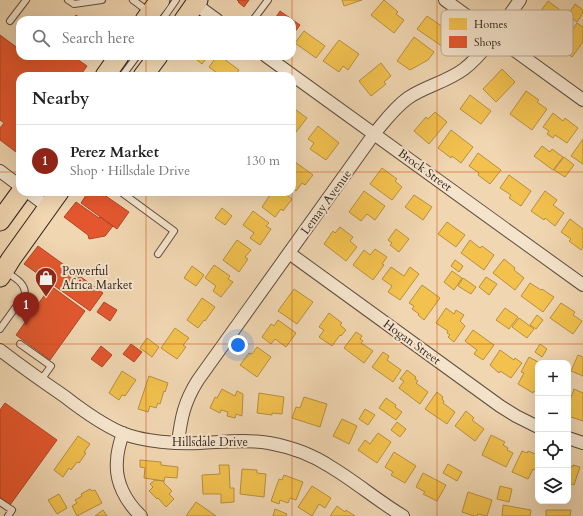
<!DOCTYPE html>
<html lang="en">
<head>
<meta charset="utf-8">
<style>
  :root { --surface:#fff; --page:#f2f2f2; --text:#222; --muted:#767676; --line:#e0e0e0; --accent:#8f2418 }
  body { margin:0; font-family:Cardo,serif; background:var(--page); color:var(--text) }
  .controls { position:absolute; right:12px; bottom:12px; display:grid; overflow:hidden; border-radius:8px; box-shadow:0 4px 16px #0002 }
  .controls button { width:36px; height:36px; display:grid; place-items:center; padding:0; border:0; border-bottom:1px solid var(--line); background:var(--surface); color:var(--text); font:20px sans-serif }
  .you { position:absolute; left:238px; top:345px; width:14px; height:14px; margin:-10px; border:3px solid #fff; border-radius:50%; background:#1a73e8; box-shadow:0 0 0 6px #1a73e833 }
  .badge { display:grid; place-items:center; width:26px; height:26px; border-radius:50%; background:var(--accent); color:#fff; font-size:13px; font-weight:700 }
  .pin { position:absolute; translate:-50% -33px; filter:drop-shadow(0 1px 2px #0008) }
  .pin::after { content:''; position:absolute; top:21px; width:14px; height:12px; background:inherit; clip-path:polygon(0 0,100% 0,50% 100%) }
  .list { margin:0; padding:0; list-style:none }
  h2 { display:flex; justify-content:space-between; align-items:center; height:52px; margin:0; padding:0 16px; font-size:17px }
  h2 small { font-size:13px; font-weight:400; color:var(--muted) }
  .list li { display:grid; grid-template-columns:26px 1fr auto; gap:12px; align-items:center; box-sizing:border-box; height:72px; padding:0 16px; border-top:1px solid var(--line) }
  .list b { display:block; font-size:15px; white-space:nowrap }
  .list p { margin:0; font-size:13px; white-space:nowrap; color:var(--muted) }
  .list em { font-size:13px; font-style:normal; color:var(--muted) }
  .icon { flex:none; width:22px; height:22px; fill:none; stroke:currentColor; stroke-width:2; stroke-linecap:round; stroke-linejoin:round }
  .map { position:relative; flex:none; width:583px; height:516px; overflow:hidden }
  .search { position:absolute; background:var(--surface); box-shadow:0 4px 16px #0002; left:16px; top:16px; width:280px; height:44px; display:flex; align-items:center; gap:10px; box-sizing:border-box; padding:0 14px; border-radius:12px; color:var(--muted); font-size:15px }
  .panel { position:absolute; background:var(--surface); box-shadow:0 4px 16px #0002; left:16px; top:72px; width:280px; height:124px; border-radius:12px }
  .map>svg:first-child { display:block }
  .homes { fill:#f2c14e; stroke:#b7903e }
  .shops { fill:#e4572e; stroke:#ad4628 }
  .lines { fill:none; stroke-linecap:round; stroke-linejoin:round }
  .lane-casing { stroke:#5e4d3f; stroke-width:8 }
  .street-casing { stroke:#5e4d3f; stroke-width:14 }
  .primary-casing { stroke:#2d1f19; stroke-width:21 }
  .lane { stroke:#f5e4cc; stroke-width:6 }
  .street { stroke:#f5e4cc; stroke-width:12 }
  .primary { stroke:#f0d6b1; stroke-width:19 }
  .grid { fill:none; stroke:#cc500e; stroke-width:1; stroke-opacity:0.55 }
  .labels { text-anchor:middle; stroke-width:4; stroke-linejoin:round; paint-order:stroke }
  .street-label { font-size:12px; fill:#2d1f19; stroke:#f5e4cc }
  .poi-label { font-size:12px; fill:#2d1f19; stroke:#f5e4cc; text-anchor:start }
  .key { fill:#f5e4cc; stroke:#b9a996; stroke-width:1 }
  .key-label { font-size:11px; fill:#2d1f19 }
</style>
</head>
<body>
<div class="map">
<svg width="583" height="516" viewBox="0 0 583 516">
  <rect width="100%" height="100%" fill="#f0d6b1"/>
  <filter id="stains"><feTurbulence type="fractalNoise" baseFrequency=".005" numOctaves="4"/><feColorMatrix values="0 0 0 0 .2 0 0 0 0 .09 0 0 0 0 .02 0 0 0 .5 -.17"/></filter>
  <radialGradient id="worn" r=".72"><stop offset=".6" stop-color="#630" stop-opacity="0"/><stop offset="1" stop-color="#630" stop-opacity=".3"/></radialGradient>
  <!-- homes -->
  <path class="homes" d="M342,0H362L344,6Z
    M384,0L398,12L396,14L404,20L394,33L371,15Z
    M548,1L560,10L555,17L557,18L541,38L531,30L534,25L532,23Z
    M575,4L583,10V13L577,22L568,15Z
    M427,16L452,33L443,47L417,29Z
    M577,23L583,27V42L572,57L554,44L565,30L570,33Z
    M304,31L325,46L316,58L295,43Z
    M414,37L434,52L428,60L410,70L397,61Z
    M339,40L359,54L348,70L343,66L339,72L323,61Z
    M192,56H208L202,64Z
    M217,56H220L239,70L235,76H221L209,67Z
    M381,63L391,76L384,82L386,84L371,96L359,81Z
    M502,69L515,82L496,102L483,89Z
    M526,91L539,100L537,102L547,109L532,130L510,114Z
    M470,95L491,111L481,124L460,109Z
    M292,107L307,118L296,132L292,129Z
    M435,112L447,122L429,144L414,131L426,117L428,119Z
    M553,113L563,121L565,118L578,128L567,143L555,135L553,138L547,134L549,131L543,127Z
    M318,126L339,143L326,160L310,149L314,143L308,139Z
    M451,130L473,147L461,163L452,156L451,158L438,148Z
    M583,139V164L571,156Z
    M542,146L550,152L552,149L563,157L553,170L534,156Z
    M478,153L501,170L490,184L478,175L479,173L469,166Z
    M564,157L574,165L565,177L554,170Z
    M295,162L313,175L305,185L302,183L296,191L292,188V166Z
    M382,168L397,179L395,181L402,187L392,200L370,184Z
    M509,175L531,191L521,206L509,198L511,195L500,188Z
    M364,191L385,206L375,220L367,214L361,221L349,212Z
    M545,191L557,200L553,205L564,213L555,226L545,218L544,220L531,211Z
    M266,192H283L292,199L283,211L281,209L275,217L262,207L270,195Z
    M414,195L432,207L423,220L405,207Z
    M222,208L232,216L225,225L215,218Z
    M253,211L269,223L266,226L271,229L260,245L250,238L254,233L243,225Z
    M570,219L583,229V247L581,250L569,241L571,239L561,232Z
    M447,222L465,235L456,247L438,234Z
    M340,227L353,237L350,241L357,247L346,261L324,244L333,231L335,233Z
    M396,229L409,239L399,252L390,245L392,243L388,240Z
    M237,240L251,250L245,257L248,259L239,272L223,260Z
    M470,240L480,248L482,246L494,255L484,270L461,253Z
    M375,249L387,257L382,264L384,265L373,280L353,265L364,250L370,255Z
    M504,259L515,268L514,270L524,278L515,290L493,273Z
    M455,260L463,266L459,272L451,266Z
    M214,265L230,276L228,279L233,282L221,297L213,291L216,286L205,278Z
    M192,266L204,275L196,286L184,278Z
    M391,267L404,276L410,267L419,274L400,300L388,292L392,286L382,279Z
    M452,271L462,278L454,290L444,282Z
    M486,277L497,284L489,295L479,287Z
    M463,278L476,287L471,294L458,286Z
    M530,283L541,290L542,289L554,297L543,312L521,296Z
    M422,285L440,298L424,320L418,315L419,314L412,309L414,306L409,303Z
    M294,289L313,302L297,324L278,311Z
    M202,298L215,307L205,321L204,320L198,328L187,320Z
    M561,303L575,312L573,315L582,321L573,334L550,318Z
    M446,308L454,314L456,310L464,315L460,321L465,326L454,342L448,337L450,335L447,333L448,331L436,323Z
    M505,308L518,317L509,329L496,320Z
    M329,313L342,323L340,325L346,330L341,336L340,335L332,346L319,337L324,330L319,327Z
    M537,315L543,320L536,329L530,325Z
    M519,318L534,329L527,338L512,327Z
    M278,320L296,333L286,347L275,339L271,344L262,337L271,324L274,326Z
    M175,328L189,338L183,345L186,347L177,359L161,348Z
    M473,330L494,345L483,360L474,354L477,350L465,341Z
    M356,332L362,336L360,339L363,341L361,343L373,351L364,363L344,348Z
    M147,338L159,347L152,357L140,348Z
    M540,344L547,349L542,357L535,352Z
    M257,347L271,357L257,377L240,365L249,353L252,354Z
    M500,350L514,360L515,358L522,363L511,378L500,371L499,373L490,365Z
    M383,352L389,356L387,360L401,370L393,382L372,367Z
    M578,355L583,357V376L571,371Z
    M529,357L538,362L536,366L538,367V393L534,391L533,393L518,384L524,373L521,372Z
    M407,370L416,377L415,379L418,381L416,383L428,392L420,404L399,388L404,381L400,379Z
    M122,371L136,380L125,396L122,395L119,400L109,393Z
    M149,376L168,383L165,392L164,391L160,404L158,403L156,408L150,406L148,412L138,409Z
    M222,389L235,396L237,391L243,394L242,416L236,414L235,418L227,416L228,412L221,410L220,413L210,408L215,397L217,398Z
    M574,389L583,393V421L568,416V406Z
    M437,392L443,397L442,399L444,401L443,403L455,412L447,424L425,409Z
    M259,393L284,397L282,414L272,413V415L257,413Z
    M304,397L327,404L320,427L292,418L296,407L300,408Z
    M386,398L396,405L395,407L402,412L396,420L379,408Z
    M365,409L375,415L368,425L359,419Z
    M466,411L474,418L472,420L484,429L475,441L455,426Z
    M342,419L357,426L349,444L333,436Z
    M397,422L406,429L400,437L391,430Z
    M378,433L391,442L377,463L358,450L365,440L370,444Z
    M491,435L505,442L503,445L508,448L507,450L513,453L506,467L482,455Z
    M78,436L90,444L84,452L86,453L79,463L77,462L71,470L69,468L63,477L54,470Z
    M522,451L527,453L528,451L538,455V471L533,469L528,479L512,472Z
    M394,452L416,466L405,483L391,475L393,472L385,467Z
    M140,460L161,462V465L178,467L177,478L165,477L164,481L144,478L145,468L140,467Z
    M448,464L462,472L457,481L443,473Z
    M219,465H229L230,488H234V502L221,503V494H203L202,475L220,474Z
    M569,465L573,467V465L580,467L574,485L568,483V468Z
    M242,469L257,470V473L266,474L264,497L240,494Z
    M423,473L446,485L437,501L423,494L425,492L416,487Z
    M284,475L303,482L296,500L290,498L288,503L280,500L279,504L271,501L279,479L282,480Z
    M155,480L164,481V483L172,491L169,494L174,499L166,507L158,498L157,499L149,491L153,487L150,484Z
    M312,486L331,498L325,508L319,504L312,516L298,507Z
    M500,486L512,489L509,502L497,499Z
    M90,489L92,491L95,490L102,503L77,516L72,506L77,503L75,500L82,496L81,494Z
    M468,492L492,500L487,516L478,514L477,516H474L462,512Z
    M59,494L67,508L57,514L48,500Z
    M196,502L216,516H186Z
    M503,505L531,510L530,516H502Z
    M337,506L345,512L346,510L355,516H330Z
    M275,509L287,514L286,516H273Z
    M103,510L107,516H95Z
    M546,510H571L570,516H546Z"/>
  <!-- shops -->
  <path class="shops" d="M237,0H249L244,7L238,2L239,1Z
    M280,11L300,25L292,36V20H274Z
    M76,15L83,20H72Z
    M0,35L19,49L20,47V56H74V57L87,66L80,76H20V155L0,140V128L4,123L0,120Z
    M88,192H100L129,212L117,229L81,203Z
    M76,202L99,218L100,217L113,226L105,236L89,239L88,235L64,217Z
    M38,246L103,293L90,311L24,264Z
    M51,286L85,311L50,360L16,335Z
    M104,302L117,310L110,321L97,312Z
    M131,344L142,352L134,362L123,354Z
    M101,346L112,355L102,367L91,359Z
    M5,403L57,440L10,505L0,497V410Z"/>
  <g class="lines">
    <!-- lane casing -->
    <g class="lane-casing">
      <path id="lane" d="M68,0L74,4L102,0
        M133,0L149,12
        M162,20L176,0
        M253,20L268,0
        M10,21L26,0
        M122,76L137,56
        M121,192L174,231L158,254
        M0,329L25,294C25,282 14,278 5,271
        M20,344L51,366L41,380
        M0,502L12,510L8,516"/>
    </g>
    <!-- street casing -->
    <g class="street-casing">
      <path id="street" d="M445,0L583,100
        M195,4L217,20
        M266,56L583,285
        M0,171L20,186
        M28,192L48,207
        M289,253L500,406L516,416L538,427
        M0,350C21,366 42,381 64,396C82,410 101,424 122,433C144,442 177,444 200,443C223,442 246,439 269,443C291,447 313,455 331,467C356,482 378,501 403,516
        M123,433C120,442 117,451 117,461C115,482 126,502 141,516
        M568,438L583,443
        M178,443C181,418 184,402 198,380L374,134C385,121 394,108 408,98C425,86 447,82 464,69C486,52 504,22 520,0"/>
    </g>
    <!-- primary casing -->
    <g class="primary-casing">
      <path id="primary" d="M145,20L160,0
        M184,20L198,0
        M105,76L119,56
        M143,76L158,56
        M0,221L21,192
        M0,277L11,259L59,192"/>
    </g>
    <!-- lane -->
    <use href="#lane" class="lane"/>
    <!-- street -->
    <use href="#street" class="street"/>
    <!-- primary -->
    <use href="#primary" class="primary"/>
  </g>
  <!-- grid -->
  <path class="grid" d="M146,0V20M292,0V20M437,0V516M146,56V76M292,56V76M0,172H20M292,172H583M146,192V516M292,192V516M0,344H583"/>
  <!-- icons -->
  <defs>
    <g id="shop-pin" transform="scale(1.15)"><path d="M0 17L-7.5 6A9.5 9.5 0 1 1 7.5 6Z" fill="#8f2418" stroke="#f5e4cc"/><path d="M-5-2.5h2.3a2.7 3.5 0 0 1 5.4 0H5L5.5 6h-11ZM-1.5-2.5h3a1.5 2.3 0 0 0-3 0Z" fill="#fff"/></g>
  </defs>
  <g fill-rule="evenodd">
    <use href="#shop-pin" x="46" y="278"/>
  </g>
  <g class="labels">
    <!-- street labels -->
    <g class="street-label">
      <text transform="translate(425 170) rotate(36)" y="4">Brock Street</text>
      <text transform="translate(326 202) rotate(-54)" y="4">Lemay Avenue</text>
      <text transform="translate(412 342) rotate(36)" y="4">Hogan Street</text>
      <text x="210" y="446">Hillsdale Drive</text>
    </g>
    <!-- poi labels -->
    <g class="poi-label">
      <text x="62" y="275">Powerful<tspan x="62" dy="14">Africa Market</tspan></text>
    </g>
  </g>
  <!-- legend -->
  <rect x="441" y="10" width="132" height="46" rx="6" class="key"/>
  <rect x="449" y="18" width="18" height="12" fill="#f2c14e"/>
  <rect x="449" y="36" width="18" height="12" fill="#e4572e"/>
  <g class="key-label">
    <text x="474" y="28">Homes</text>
    <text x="474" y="46">Shops</text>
  </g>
  <rect width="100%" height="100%" filter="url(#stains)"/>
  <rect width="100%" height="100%" fill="url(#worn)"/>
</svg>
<div class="controls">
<button>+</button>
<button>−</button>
<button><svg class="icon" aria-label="locate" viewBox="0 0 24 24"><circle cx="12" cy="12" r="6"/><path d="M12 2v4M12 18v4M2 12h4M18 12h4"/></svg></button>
<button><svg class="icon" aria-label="layers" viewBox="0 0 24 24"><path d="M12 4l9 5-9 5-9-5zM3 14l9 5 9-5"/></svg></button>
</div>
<div class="you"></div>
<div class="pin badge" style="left:26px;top:325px">1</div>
<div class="search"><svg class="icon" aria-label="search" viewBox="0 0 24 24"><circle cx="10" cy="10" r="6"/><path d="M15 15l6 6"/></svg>Search here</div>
<section class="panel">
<h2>Nearby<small></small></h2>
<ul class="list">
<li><span class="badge">1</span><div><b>Perez Market</b><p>Shop · Hillsdale Drive</p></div><em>130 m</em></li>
</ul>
</section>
</div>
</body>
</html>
